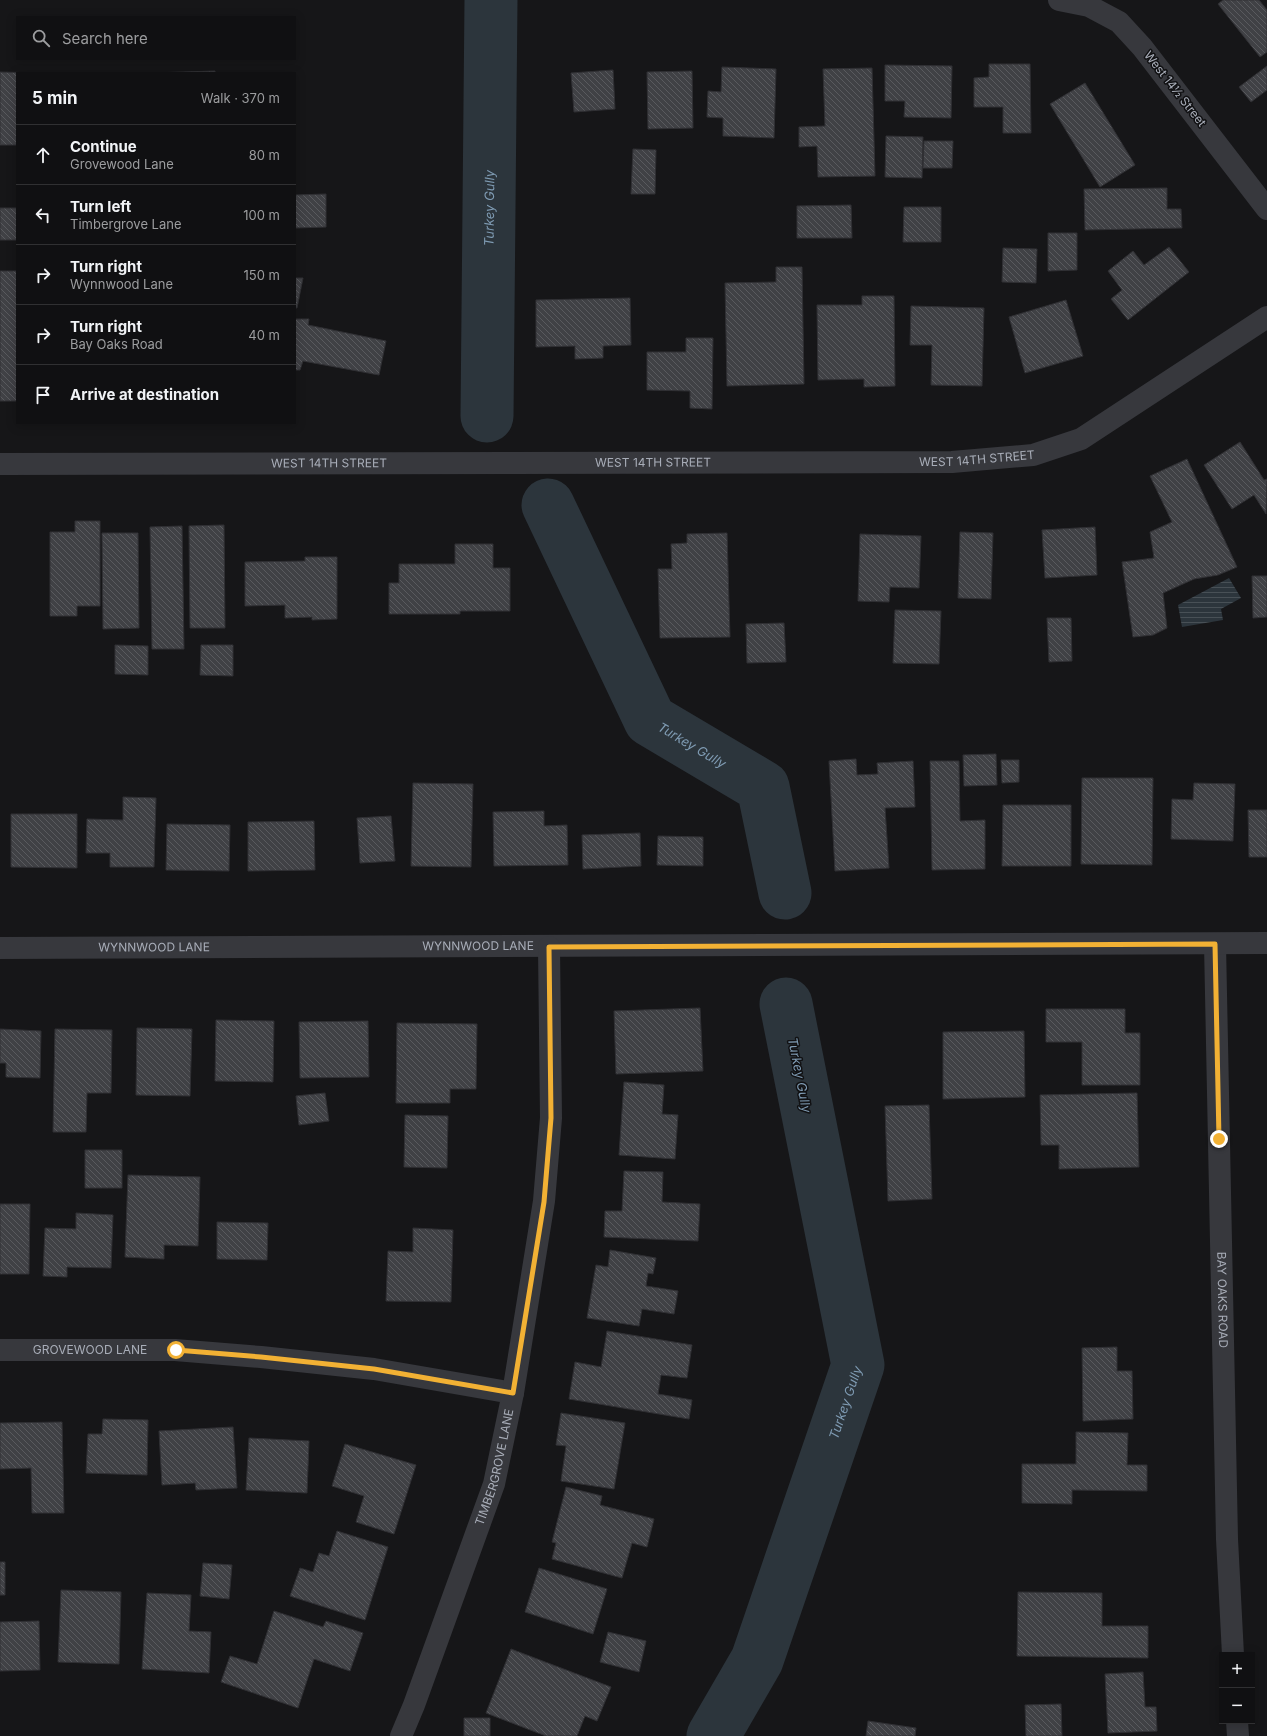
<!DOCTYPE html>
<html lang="en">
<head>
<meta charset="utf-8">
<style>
  :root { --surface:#101012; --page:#1e1e20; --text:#f1f3f6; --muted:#9c9d9f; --line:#303032 }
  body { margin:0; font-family:Inter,sans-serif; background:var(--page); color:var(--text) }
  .controls { position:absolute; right:12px; bottom:12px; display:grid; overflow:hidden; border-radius:0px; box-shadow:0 2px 10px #0003 }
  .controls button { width:36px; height:36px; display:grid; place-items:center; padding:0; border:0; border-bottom:1px solid var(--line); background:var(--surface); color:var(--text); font:20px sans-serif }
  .stop { position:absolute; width:12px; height:12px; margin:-9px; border:3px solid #f2b134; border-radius:50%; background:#fff }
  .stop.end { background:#f2b134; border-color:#fff; box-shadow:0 1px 4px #0008 }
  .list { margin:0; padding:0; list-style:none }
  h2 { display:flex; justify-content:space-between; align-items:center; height:52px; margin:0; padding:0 16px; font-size:17px }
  h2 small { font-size:13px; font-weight:400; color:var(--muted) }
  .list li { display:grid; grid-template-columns:26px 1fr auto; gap:12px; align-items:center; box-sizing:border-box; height:60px; padding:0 16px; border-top:1px solid var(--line) }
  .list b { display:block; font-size:15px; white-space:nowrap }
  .list p { margin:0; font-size:13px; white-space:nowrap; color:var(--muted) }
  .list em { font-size:13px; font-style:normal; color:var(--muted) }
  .icon { flex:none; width:22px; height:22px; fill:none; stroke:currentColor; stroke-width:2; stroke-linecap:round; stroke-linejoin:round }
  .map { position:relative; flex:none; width:1267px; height:1736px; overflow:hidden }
  .search { position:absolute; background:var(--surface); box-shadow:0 2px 10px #0003; left:16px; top:16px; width:280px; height:44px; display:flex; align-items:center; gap:10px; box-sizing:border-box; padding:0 14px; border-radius:0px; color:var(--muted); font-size:15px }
  .panel { position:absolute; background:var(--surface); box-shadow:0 2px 10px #0003; left:16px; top:72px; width:280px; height:352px; border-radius:0px }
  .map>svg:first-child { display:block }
  .water { fill:url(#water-rules) }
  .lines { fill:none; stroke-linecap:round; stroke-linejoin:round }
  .river { stroke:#2c353c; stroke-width:53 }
  .building { fill:url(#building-back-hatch); stroke:#303034 }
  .minor { stroke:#37383d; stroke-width:22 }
  .route { stroke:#f2b134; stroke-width:5 }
  .labels { text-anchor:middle; stroke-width:3; stroke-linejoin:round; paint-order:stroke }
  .street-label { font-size:12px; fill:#a8adb8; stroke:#111113 }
  .water-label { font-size:13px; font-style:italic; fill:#7f9bb3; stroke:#111113 }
</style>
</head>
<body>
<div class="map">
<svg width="1267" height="1736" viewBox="0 0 1267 1736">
  <defs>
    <pattern id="water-rules" width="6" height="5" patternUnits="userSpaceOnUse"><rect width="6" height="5" fill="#2c353c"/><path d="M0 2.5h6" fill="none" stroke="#485056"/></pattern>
    <pattern id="building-back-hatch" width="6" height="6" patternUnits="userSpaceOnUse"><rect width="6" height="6" fill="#404145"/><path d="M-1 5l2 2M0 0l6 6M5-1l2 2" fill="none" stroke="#595a5e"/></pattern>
  </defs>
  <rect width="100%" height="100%" fill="#161618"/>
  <!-- water -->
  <path class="water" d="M1229,578L1241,598L1221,609L1223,620L1182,627L1178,605Z"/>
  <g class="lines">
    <!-- river -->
    <g class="river">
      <path id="s1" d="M487,416L491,0"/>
      <path id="s2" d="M548,505L650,720L763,787L785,893"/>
      <path id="s3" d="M713,1736L757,1660L858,1365L786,1004"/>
    </g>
  </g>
  <!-- building -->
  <path class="building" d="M1223,0H1259L1267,10V52L1260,57L1218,4Z
    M989,64H1030L1031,133H1003V107H974V78L989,77Z
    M885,65L952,66L951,118L904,117L905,101H885Z
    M1267,66V90L1251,102L1239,87Z
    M722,67L776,69L774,138L723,136V118L707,117L708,91L721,92Z
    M872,68L875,176L818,177L817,146L799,147V127L825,126L823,69Z
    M613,70L615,109L574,112L571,73Z
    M215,71V73H151Z
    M692,71L693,128L648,129L647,72Z
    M0,72L40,73H17V145H0Z
    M1085,83L1135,165L1100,187L1050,104Z
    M886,136L923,137L922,178L885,177Z
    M924,141H953L952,168H923Z
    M633,149L656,150L655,194H631Z
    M1167,188V209H1181L1182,228L1085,230L1084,189Z
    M326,194V227L295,228V195Z
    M851,205L852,238H797V206Z
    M904,207H941V242H903Z
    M0,208H17V240H0Z
    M1048,233H1077V270L1048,271Z
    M1169,247L1189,272L1128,320L1111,299L1122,290L1108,271L1133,251L1144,265Z
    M1003,248L1037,249L1036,283L1002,282Z
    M776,267H802L804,384L727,386L725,283L776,282Z
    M0,271H17V401H0Z
    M295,278H303L297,308H295Z
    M862,296H894L895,386L864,387V379L818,380L817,305H862Z
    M630,298L631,345L603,346V358L575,359V346L536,347V300Z
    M1066,300L1083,356L1025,373L1009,317Z
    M911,306L984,308L982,386L931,385L932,345H910Z
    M295,319H309L308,325L386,341L379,375L303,361L300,370H295Z
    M686,338H713L712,409L690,408V391L647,390V352H686Z
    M1240,442L1264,480L1267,479L1266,514L1254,495L1232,509L1204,465Z
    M1187,459L1237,567L1218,575L1194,579L1163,593L1167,628L1153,635L1133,637L1122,562L1154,558L1150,532L1172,522L1150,476Z
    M75,521H100V606H77V616H50V532H75Z
    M224,525L225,628H190L189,526Z
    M182,526L184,649H152L150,527Z
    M1095,527L1097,575L1045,578L1042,530Z
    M960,532L993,533L991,599L958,598Z
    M102,533H138L139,628L103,629Z
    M727,533L730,637L660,638L658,569H672L671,544L687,543V534Z
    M860,534L921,536L919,588L890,587L889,602L858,601Z
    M455,544H493V568H510V611H460V614H389V583H399V564H455Z
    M305,557H337V619L312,620V617L285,618V605L245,606V562L305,561Z
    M1252,576H1267V617L1253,618Z
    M895,610L941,611L939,664L893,663Z
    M1047,618H1071L1072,661L1049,662Z
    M784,623L786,662L747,663L746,624Z
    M115,645L148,646V675L115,674Z
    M201,645H233V676L200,675Z
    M996,754L997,785L964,786L963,755Z
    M856,759L857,775L878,774L877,763L913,761L915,807L885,808L889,868L835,871L829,761Z
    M1001,760H1019V782L1002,783Z
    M930,761H959L960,821L985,820V869L932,870Z
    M1082,778H1153L1152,865L1081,864Z
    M413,783L473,784L471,867L411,866Z
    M1194,783L1235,784L1233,841L1171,839L1172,799L1193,800Z
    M123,797L156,798L154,867H110V853H86L87,819L123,820Z
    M1003,805H1071V866H1002Z
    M1248,810H1267V857H1249Z
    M544,811V826L567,825L568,865L494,866L493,812Z
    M11,814H77V868L11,867Z
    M391,816L395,861L360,863L357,818Z
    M314,821L315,870L248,871V822Z
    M167,824L230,825L229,871L166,870Z
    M640,833L641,866L583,869L582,835Z
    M658,836L703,837V866L657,865Z
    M700,1008L703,1071L616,1074L614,1011Z
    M1046,1009H1125V1033H1140V1085H1082V1042H1046Z
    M216,1020L274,1021L273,1082L215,1081Z
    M368,1021L369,1077L300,1078L299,1022Z
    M397,1023L477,1024L476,1089H450V1103H396Z
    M137,1028L192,1029L190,1096L136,1095Z
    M0,1029L41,1031L40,1078L6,1077V1063H0Z
    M55,1029L112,1030L111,1093H87L86,1132H53Z
    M1024,1031L1025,1097L943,1099V1032Z
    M624,1082L664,1085L662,1114L678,1115L675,1159L619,1155Z
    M325,1093L329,1121L299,1125L296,1096Z
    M1137,1093L1139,1167L1059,1169V1145H1041L1040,1095Z
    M929,1105L932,1199L888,1201L885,1106Z
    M405,1115L448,1116L447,1168L404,1167Z
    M85,1150H122V1188H85Z
    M624,1171L663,1172L662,1202L700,1204L698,1241L604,1237L605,1211H622Z
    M128,1175L200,1177L198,1246L164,1245V1259L125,1257Z
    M0,1204H30L29,1274H0Z
    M76,1213L113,1215L111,1268L67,1267V1277L43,1276L45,1228L76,1229Z
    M217,1222L268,1223L267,1260L217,1259Z
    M413,1228L453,1230L451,1302L386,1301L388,1251L413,1252Z
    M610,1250L656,1258L653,1274L648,1273L646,1286L678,1291L674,1314L642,1309L639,1326L587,1318L596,1265L608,1267Z
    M607,1331L692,1345L687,1378L661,1375L658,1394L692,1400L689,1419L569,1399L575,1362L601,1367Z
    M1117,1347V1371H1132L1133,1419L1083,1421L1082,1348Z
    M561,1413L625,1423L614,1489L561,1481L566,1446L556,1445Z
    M103,1419L148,1420L147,1475L86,1473L88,1434H102Z
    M62,1422L64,1513H32L31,1468L0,1469V1423Z
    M233,1427L237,1488L196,1490L195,1483L162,1485L159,1431Z
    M1076,1432L1128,1433L1127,1465H1147V1491L1072,1490V1504L1022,1503V1464H1076Z
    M249,1438L309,1441L307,1493L246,1490Z
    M345,1444L416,1465L394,1534L356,1522L364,1496L332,1486Z
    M566,1487L602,1496L600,1505L654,1519L647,1547L632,1543L622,1578L552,1559L556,1543L552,1542Z
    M337,1531L388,1547L365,1620L290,1596L300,1568L313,1572L319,1553L329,1556Z
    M0,1562H5V1595H0Z
    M203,1563L232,1565L229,1599L200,1596Z
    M539,1568L607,1589L593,1634L525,1612Z
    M61,1590L121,1592L119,1664L58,1662Z
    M1018,1592L1102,1593V1626H1148V1658L1017,1656Z
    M147,1593L191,1595L189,1631L211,1632L209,1673L142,1669Z
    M274,1611L323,1627L326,1621L363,1633L350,1671L314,1659L298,1708L221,1682L230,1656L257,1664Z
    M39,1621L40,1670L0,1671V1622Z
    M608,1632L646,1641L639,1672L600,1662Z
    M511,1649L611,1687L597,1721L585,1716L577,1736H546L486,1713Z
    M1143,1672L1145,1707H1156L1157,1731L1108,1733L1105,1674Z
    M1061,1704L1062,1736H1026L1025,1705Z
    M464,1718H490V1736H464Z
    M868,1721L916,1728L915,1736H866Z"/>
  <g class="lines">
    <!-- minor -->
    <g class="minor">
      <path d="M1059,0L1089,6L1119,22L1142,47L1267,209"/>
      <path id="s4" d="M0,464L952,462L1033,455L1081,439L1267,317"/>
      <path id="s5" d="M1215,944L1227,1539L1233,1655"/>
      <path id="s6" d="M0,948L1267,943"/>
      <path id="s7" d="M0,1350H175L261,1357L374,1369L513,1393"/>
      <path d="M1237,1721L1238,1736"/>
      <path id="s8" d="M401,1736L414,1705L494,1484L513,1393L544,1201L551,1118L549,947"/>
    </g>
  </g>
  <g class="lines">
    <!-- route -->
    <path class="route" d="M176,1350L261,1357L374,1369L513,1393L544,1202L551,1118L549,947L1215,944L1219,1139"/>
  </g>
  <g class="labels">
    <!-- street labels -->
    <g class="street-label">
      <text transform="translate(1175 89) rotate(52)" y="4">West 14½ Street</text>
      <text dy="4" stroke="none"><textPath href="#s4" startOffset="977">WEST 14TH STREET</textPath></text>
      <text dy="4" stroke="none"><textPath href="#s4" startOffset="329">WEST 14TH STREET</textPath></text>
      <text dy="4" stroke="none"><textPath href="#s4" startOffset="653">WEST 14TH STREET</textPath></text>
      <text dy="4" stroke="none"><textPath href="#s6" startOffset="478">WYNNWOOD LANE</textPath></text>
      <text dy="4" stroke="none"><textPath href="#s6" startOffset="154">WYNNWOOD LANE</textPath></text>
      <text dy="4" stroke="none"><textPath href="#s5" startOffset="356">BAY OAKS ROAD</textPath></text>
      <text dy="4" stroke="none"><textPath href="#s7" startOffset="90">GROVEWOOD LANE</textPath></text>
      <text dy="4" stroke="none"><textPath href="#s8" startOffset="285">TIMBERGROVE LANE</textPath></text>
    </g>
    <!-- water labels -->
    <g class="water-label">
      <text dy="5" stroke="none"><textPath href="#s1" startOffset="208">Turkey Gully</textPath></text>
      <text dy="5" stroke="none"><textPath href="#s2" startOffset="287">Turkey Gully</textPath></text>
      <text transform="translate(800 1075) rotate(79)" y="5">Turkey Gully</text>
      <text dy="5" stroke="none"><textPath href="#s3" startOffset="360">Turkey Gully</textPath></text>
    </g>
  </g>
</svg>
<div class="controls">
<button>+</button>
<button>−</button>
</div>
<div class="stop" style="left:176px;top:1350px"></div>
<div class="stop end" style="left:1219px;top:1139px"></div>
<div class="search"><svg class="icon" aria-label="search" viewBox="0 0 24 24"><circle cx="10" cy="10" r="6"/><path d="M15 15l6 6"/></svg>Search here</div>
<section class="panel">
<h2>5 min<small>Walk · 370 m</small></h2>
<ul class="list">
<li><svg class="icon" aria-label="ahead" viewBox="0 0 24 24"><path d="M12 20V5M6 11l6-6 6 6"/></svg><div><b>Continue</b><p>Grovewood Lane</p></div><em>80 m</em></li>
<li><svg class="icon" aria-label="left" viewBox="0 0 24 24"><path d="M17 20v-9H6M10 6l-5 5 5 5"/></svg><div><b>Turn left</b><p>Timbergrove Lane</p></div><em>100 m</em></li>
<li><svg class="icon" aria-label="right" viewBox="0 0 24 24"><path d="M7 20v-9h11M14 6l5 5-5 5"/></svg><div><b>Turn right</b><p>Wynnwood Lane</p></div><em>150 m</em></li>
<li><svg class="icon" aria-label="right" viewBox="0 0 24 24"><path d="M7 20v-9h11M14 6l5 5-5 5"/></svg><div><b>Turn right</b><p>Bay Oaks Road</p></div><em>40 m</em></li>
<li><svg class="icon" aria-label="arrive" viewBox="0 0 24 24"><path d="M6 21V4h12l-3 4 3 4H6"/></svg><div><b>Arrive at destination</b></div></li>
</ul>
</section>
</div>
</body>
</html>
